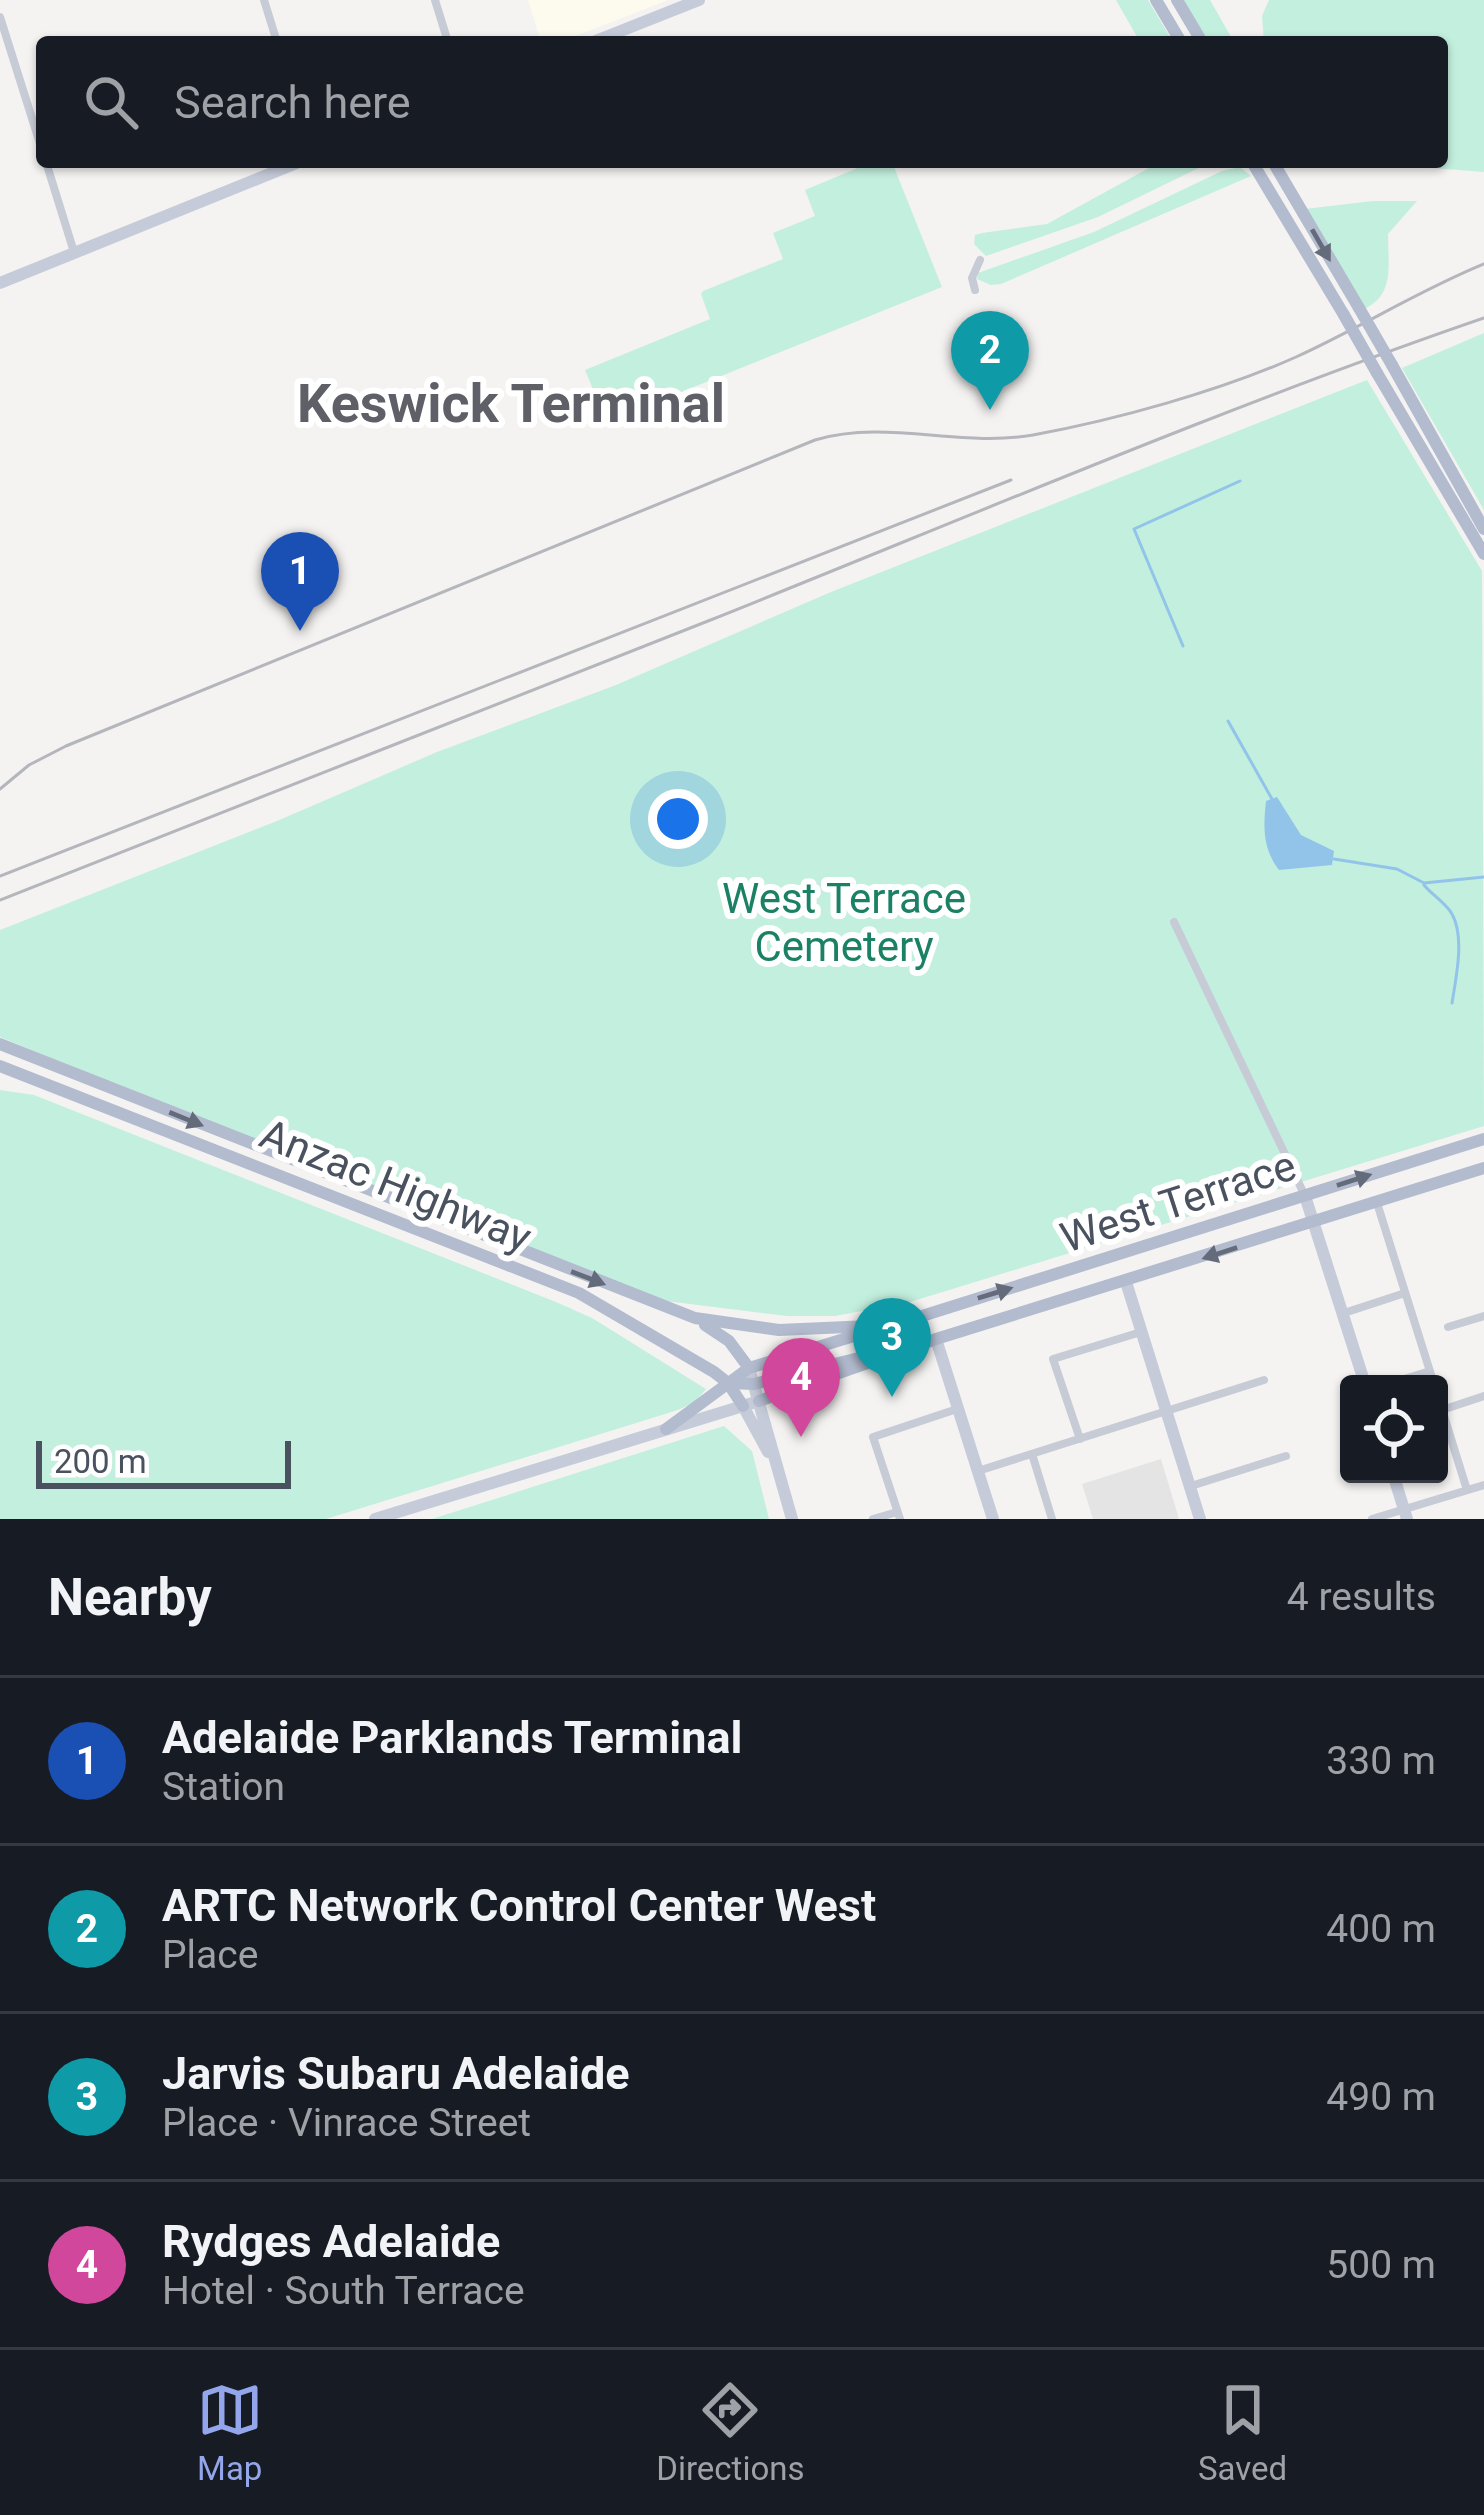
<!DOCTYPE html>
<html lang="en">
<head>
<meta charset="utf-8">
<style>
  :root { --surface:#171b24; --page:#242831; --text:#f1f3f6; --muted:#9ea1a6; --line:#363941; --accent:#93a6ec }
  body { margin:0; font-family:Roboto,sans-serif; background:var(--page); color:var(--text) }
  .controls { position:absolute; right:36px; bottom:36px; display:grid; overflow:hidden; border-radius:12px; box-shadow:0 3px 9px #0004 }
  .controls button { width:108px; height:108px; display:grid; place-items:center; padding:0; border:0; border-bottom:3px solid var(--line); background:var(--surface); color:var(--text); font:60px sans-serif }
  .scale { position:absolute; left:36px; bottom:30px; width:255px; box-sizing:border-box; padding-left:12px; border:6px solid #4a515f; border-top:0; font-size:33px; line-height:42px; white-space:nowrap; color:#4a515f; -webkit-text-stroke:9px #fff; paint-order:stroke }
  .you { position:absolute; left:678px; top:819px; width:42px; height:42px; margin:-30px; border:9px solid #fff; border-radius:50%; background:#1a73e8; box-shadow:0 0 0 18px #1a73e833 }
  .badge { display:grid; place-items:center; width:78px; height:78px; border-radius:50%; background:var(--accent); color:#fff; font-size:39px; font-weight:700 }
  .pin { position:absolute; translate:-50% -99px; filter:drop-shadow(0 3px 6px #0008) }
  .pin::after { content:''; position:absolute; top:63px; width:42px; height:36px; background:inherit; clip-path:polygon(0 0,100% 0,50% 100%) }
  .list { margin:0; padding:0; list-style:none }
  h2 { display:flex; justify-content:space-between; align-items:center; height:156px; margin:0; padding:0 48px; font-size:51px }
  h2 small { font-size:39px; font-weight:400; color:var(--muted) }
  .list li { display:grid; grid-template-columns:78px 1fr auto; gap:36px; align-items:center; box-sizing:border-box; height:168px; padding:0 48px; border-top:3px solid var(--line) }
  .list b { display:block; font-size:45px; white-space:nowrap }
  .list p { margin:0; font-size:39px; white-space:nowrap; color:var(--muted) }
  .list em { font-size:39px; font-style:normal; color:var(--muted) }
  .icon { flex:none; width:66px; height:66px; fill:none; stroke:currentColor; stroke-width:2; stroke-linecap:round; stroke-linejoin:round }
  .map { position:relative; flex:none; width:1484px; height:1519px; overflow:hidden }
  .search { position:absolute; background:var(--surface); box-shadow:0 3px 9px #0004; left:36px; right:36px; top:36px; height:132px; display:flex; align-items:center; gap:30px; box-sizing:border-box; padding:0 42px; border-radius:12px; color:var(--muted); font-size:45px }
  .sheet { height:828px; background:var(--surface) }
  nav { display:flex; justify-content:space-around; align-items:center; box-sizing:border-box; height:168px; border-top:3px solid var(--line); background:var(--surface); font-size:33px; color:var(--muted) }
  nav a { display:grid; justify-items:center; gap:6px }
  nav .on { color:var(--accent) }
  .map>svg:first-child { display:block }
  .commercial { fill:#fcfbee }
  .education { fill:#e5e4e4 }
  .green { fill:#c3efde }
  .water { fill:#92c4ea }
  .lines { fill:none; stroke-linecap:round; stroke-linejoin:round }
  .stream { stroke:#92c4ea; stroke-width:3 }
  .street { stroke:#c7cbd6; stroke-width:8 }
  .secondary { stroke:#c6cbda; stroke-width:12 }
  .primary { stroke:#b3bbcf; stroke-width:12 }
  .rail { stroke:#b4b6bc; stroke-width:3 }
  .primary-bridge { stroke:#b3bbcf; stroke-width:12 }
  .oneway { fill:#646c7b }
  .labels { text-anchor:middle; stroke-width:12; stroke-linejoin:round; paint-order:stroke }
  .park-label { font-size:42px; fill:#1b8164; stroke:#fff }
  .street-label { font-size:42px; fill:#4a515f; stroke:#fff }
  .district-label { font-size:54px; font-weight:bold; fill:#5f6067; stroke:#fff }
</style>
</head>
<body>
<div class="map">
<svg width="1484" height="1519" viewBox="0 0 1484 1519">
  <rect width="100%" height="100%" fill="#f4f3f2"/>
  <!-- commercial -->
  <path class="commercial" d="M528,0H668L560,42H541Z"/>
  <!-- education -->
  <path class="education" d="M1161,1459L1179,1519H1093L1082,1484Z"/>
  <!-- green -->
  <path class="green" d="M1116,0H1148L1173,42H1140Z
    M1183,0H1210L1234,42H1208Z
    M1269,0H1484V172L1356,162H1442V42H1264L1262,16Z
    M872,162H892L942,287L607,422L585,370L710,319L701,294L703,291L783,259L773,233L815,216L805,190Z
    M1160,162H1211L1098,217L986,256L974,244L975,235L982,233L1047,224Z
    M1240,167L1251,176L1001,284L991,285L977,279L978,273L1094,232L1222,171Z
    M1373,201H1417L1388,234C1388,265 1395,295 1364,309L1305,209Z
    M1484,333V510L1402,368Z
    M1367,380L1482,571L1484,1126L910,1302L835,1316H787L666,1301L273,1149L0,1037V930L277,821L437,752L616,685L831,592Z
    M0,1090L34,1095L556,1302L592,1318L706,1389L695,1402L678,1410L326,1519H0Z
    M724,1426L752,1451L769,1519H432Z"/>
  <!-- water -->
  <path class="water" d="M1277,797L1301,835L1334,851L1332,865L1279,870C1263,849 1263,828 1266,801Z"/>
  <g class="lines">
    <!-- stream -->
    <path class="stream" d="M1183,646L1134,529L1240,481
      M1228,721L1272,799
      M1334,859L1397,869L1424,883L1484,877
      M1424,885C1432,895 1446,903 1452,914C1465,937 1456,978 1452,1003"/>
    <!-- street -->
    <path class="street" d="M264,0L277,42
      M435,0L448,42
      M0,17L42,150
      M46,162L74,252
      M975,290L972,278L980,260
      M1174,922L1305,1196
      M1377,1203L1434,1384
      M1344,1313L1405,1293
      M1448,1327L1484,1316
      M1388,1384L1430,1371
      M1439,1400L1467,1490
      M1442,1410L1484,1396
      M1080,1439L1053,1359L1141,1332
      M1032,1454L1052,1519
      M978,1471L1264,1380
      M1191,1486L1286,1456
      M873,1519L897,1512
      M900,1519L873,1437L957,1409
      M1372,1519L1484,1485"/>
    <!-- secondary -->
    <path class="secondary" d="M593,42L699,0
      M0,283L299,162
      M1305,1196L1365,1384
      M1126,1282L1200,1519
      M936,1339L993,1519
      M749,1368L792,1519
      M743,1406L768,1452
      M1393,1474L1407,1519
      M375,1519L759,1401"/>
    <!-- primary -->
    <path class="primary" d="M1156,0L1181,42
      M1177,0L1202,42
      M1252,162L1344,315
      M1273,162L1359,308
      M1392,365L1484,529
      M1377,373L1484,554
      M0,1044L695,1318L779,1330L892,1325
      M0,1066L579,1293L714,1372L728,1383L743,1406
      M705,1325L729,1341L749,1368
      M887,1327L1484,1139
      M729,1383L754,1384L867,1356
      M759,1401L936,1339L1484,1168
      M666,1429L749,1368L867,1332"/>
    <!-- rail -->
    <path class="rail" d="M0,789L29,765L66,746L815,440C887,419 960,448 1033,435C1115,420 1220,391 1296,357C1360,328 1418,291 1484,264
      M0,876L1011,480
      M0,900C235,805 473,716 708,621C966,518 1222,408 1484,318"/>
    <!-- primary-bridge -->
    <path class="primary-bridge" d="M1359,308L1392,365
      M1344,315L1377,373"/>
  </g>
  <!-- one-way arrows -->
  <defs><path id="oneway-solid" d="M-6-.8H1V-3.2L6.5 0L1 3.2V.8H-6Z" transform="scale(3)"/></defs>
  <g class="oneway">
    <use href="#oneway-solid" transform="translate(1321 245) rotate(60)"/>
    <use href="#oneway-solid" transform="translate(186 1119) rotate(22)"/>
    <use href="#oneway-solid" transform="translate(1354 1180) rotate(-18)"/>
    <use href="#oneway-solid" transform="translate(1220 1253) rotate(162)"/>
    <use href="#oneway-solid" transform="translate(588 1278) rotate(21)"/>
    <use href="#oneway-solid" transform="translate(995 1293) rotate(-17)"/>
  </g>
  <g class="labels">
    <!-- park labels -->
    <g class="park-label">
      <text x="844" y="913">West Terrace<tspan x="844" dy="48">Cemetery</tspan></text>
    </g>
    <!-- street labels -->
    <g class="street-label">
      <text transform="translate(396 1185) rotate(22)" y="15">Anzac Highway</text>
      <text transform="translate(1178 1201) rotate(-18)" y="15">West Terrace</text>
    </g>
    <!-- district labels -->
    <g class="district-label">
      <text x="511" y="422">Keswick Terminal</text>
    </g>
  </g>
</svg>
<div class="controls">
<button><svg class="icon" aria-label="locate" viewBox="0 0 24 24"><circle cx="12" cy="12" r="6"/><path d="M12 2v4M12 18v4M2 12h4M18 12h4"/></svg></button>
</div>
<div class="scale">200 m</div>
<div class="you"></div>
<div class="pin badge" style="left:300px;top:631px;background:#1a4fb4">1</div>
<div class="pin badge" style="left:990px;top:410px;background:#0f9aa8">2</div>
<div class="pin badge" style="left:892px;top:1397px;background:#0f9aa8">3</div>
<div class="pin badge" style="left:801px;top:1437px;background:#d1479c">4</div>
<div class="search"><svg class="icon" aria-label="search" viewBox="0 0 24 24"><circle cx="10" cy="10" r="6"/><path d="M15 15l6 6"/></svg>Search here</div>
</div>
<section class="sheet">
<h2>Nearby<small>4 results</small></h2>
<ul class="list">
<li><span class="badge" style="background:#1a4fb4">1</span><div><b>Adelaide Parklands Terminal</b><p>Station</p></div><em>330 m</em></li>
<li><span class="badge" style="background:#0f9aa8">2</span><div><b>ARTC Network Control Center West</b><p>Place</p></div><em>400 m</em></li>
<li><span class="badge" style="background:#0f9aa8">3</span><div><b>Jarvis Subaru Adelaide</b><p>Place · Vinrace Street</p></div><em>490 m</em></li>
<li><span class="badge" style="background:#d1479c">4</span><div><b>Rydges Adelaide</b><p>Hotel · South Terrace</p></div><em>500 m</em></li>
</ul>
</section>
<nav>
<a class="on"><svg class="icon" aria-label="map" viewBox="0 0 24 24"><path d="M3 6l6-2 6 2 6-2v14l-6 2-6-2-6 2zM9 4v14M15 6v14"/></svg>Map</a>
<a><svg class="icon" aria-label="directions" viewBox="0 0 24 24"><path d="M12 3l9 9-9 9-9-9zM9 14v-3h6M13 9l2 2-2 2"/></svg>Directions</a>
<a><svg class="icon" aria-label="saved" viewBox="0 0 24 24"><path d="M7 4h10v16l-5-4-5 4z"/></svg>Saved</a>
</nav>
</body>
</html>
